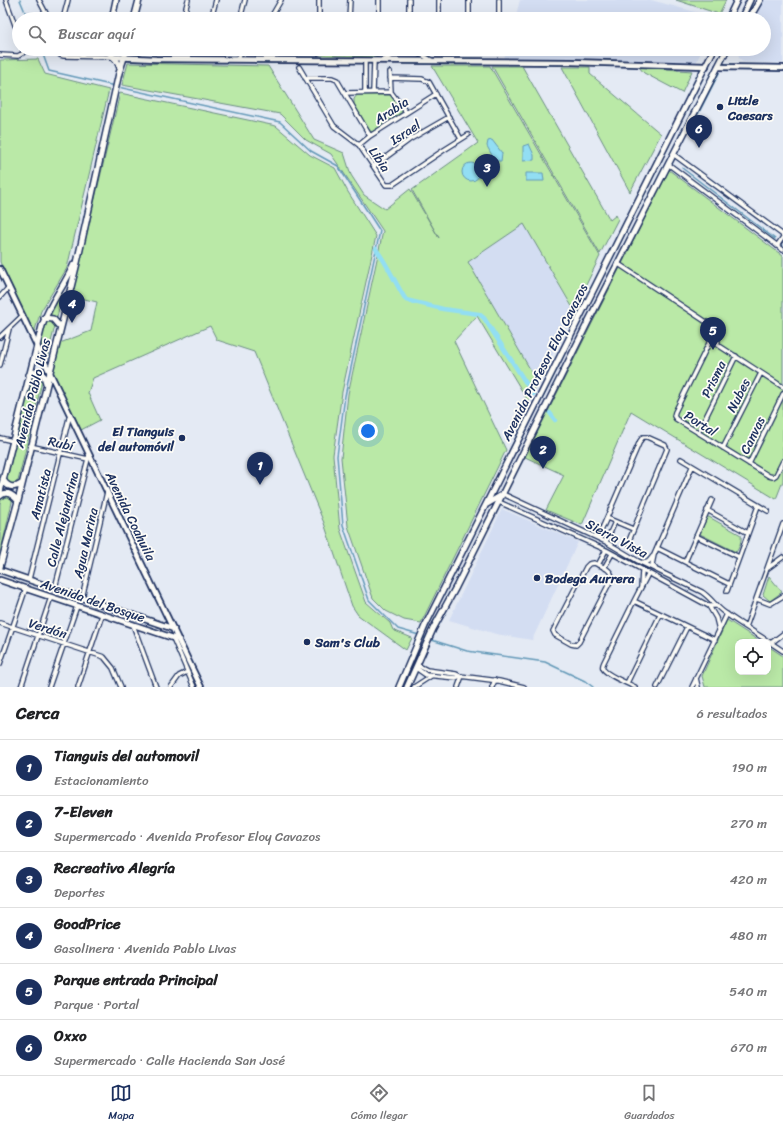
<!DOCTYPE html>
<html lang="es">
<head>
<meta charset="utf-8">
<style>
  :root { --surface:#fff; --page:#f2f2f2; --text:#202124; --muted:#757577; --line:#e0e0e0; --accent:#1b2f5e }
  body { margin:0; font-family:Sriracha,sans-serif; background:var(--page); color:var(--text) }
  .controls { position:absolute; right:12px; bottom:12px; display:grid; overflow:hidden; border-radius:8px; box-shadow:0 4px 16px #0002 }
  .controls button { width:36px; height:36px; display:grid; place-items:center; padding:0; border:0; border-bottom:1px solid var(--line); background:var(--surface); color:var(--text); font:20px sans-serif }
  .you { position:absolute; left:368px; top:431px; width:14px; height:14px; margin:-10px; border:3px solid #fff; border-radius:50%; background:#1a73e8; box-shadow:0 0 0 6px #1a73e833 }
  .badge { display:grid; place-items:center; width:26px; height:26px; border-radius:50%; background:var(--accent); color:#fff; font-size:13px; font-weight:700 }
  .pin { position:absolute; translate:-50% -33px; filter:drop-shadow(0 1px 2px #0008) }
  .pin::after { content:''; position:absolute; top:21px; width:14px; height:12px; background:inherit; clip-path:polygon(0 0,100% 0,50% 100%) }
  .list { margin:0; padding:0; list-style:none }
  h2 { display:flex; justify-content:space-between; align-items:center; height:52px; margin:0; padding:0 16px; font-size:17px }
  h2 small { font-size:13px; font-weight:400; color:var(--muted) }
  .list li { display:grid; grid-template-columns:26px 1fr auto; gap:12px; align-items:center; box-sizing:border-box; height:56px; padding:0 16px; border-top:1px solid var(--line) }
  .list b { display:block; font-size:15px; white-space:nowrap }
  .list p { margin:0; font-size:13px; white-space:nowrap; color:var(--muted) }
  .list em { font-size:13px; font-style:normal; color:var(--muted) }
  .icon { flex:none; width:22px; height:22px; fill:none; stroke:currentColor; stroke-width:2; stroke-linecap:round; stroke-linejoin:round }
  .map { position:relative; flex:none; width:783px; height:687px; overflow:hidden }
  .search { position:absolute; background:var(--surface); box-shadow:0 4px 16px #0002; left:12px; right:12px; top:12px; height:44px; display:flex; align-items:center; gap:10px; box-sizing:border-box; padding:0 14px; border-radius:22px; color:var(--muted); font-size:15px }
  .sheet { height:388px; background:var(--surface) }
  nav { display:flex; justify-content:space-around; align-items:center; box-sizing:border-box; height:56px; border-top:1px solid var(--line); background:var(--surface); font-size:11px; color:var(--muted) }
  nav a { display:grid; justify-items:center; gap:2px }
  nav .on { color:var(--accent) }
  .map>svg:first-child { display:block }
  .built { fill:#d3ddf2 }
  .green { fill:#bae9a7; stroke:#6a8c82 }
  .water { fill:#92def3; stroke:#6298b7 }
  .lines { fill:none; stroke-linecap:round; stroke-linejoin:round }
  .stream { stroke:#6298b7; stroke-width:1.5 }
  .canal { stroke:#92def3; stroke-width:4.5 }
  .minor-casing { stroke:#1b2f5e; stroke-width:6 }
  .tertiary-casing { stroke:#1b2f5e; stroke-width:8 }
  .secondary-casing { stroke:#1b2f5e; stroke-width:8 }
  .minor { stroke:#fdfcf7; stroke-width:3.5 }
  .tertiary { stroke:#fdfcf7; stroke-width:4.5 }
  .secondary { stroke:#fdfcf7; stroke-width:5 }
  .poi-dot { fill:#1b2f5e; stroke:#fdfcf7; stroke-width:1.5 }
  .labels { text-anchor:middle; stroke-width:3.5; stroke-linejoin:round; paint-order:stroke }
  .poi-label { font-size:13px; font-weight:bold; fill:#1b2f5e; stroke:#fdfcf7; text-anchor:start }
  .street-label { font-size:13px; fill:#1b2f5e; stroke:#fdfcf7 }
</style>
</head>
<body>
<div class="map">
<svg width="783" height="687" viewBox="0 0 783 687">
  <rect width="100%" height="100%" fill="#e4eaf4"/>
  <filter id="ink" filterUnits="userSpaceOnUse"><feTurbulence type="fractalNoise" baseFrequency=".025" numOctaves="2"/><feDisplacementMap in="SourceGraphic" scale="8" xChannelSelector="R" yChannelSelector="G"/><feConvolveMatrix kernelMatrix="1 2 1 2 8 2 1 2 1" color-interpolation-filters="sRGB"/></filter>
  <g filter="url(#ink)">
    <!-- built -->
    <path class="built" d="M520,0H651L717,18L515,19Z
      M763,0H783V63L744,62L739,58L738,51L739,49H764V19H754Z
      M506,49H703L696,62L504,59Z
      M524,223L570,305L574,313L538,383L468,262Z
      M502,509L578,542L532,640L496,634L449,620Z"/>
    <!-- green -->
    <path class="green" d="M676,0H726L719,14Z
      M321,49H394L376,57L320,55Z
      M38,59L45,74L109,90L67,268L41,311L34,333L0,262V60Z
      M128,63L268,66L314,140L344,153L351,175L364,195L385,209L410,189L439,238L412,190L478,143L432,66H490L600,256L574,310L524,224L468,262L538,383L528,401L477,316L454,341L506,450L421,623L404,620L386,611L373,598L348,526L341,458L348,394L383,231L331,154L306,140L280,114L122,85Z
      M492,66H522L610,220L616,215L618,219L600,254Z
      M562,67H590V74L661,134L630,192Z
      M639,67L692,71L682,93L644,73Z
      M120,93L276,126L310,155L335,168L348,192L376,236L342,392L333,455L340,529L366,602L390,623L393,630L412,638L406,650L358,615L352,606L324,523L254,352L217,340L210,326L93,378L88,393L100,420L81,430L53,373L60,343L91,331L97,302L72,296Z
      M357,95H392L402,109V112L372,132L370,131L354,104V99Z
      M669,170L783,256V481L776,499L631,411L582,525L546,510L564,475L525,457Z
      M63,289L57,318L49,314Z
      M51,320L54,323L55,326L47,358L40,342L46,321Z
      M33,374H39L41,375L42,382L18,481L11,484L7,480L8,474L31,377Z
      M7,496C11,497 12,498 12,502L0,555V504L1,499Z
      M707,517H709L741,535C742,540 739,549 736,552L700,534Z
      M769,576L782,592L770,601L763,595Z
      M727,620L761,642H738V672H768V646L783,656V687H705L702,676Z"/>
    <!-- water -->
    <path class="water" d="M492,140L502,153L501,161H495L487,146L488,141Z
      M529,144L534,155V160L523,161V146Z
      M462 172a9 9 0 1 1 18 0a9 9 0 1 1-18 0Z
      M526,173H543L544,181H526Z"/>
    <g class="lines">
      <!-- stream -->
      <path class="stream" d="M20,0L28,19
        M41,49L49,71L115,86
        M118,87L280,122L311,151L338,166L380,231L345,396L337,456L343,525L369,600L398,629L419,635
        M690,130L719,73
        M682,168L775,239
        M782,245H783
        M422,637L467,651L545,662L585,681L593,687"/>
      <!-- canal -->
      <path class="canal" d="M376,249C388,265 395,283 406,300L443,309L479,314L484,318L533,394
        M550,413L555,420"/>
      <!-- minor casing -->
      <g class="minor-casing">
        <path id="minor" d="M6,0L19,36
          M39,0L49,19
          M319,0V19
          M63,19L68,0
          M183,19L188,0
          M211,19L216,0
          M240,19L245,0
          M270,19L281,0
          M349,19L350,0
          M379,19V0
          M409,19V0
          M439,19V0
          M469,19V0
          M499,19V0
          M57,49L60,55L64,56L113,57
          M185,49H198
          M239,49H248
          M411,49L433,61
          M318,53V49
          M0,55L18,56L23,53V49
          M237,59L244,50
          M383,60L405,49
          M299,67L334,126L359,145L386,185H392L444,150L468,135
          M390,72L391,92
          M305,78H332L337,80L370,136
          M390,78L422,79L429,82L461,139
          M365,92V61
          M373,92L374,61
          M391,92L406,112
          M345,93L391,92
          M359,145L370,136L436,94
          M673,154L783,235
          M668,164L783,250
          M374,166L409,140L449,117
          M777,246L783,237
          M617,263L717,329L718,345
          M0,297L9,287
          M708,324L710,341
          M0,337L23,315
          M710,341L675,412L674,416L676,419L769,476L773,477L776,475L783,461
          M710,341L718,345L783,387
          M0,365L9,329
          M698,433L736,356
          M0,438L13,441
          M30,446L88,459
          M723,448L761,373
          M681,459L768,511
          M749,464L783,394
          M503,494L606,542L638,561L702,592C711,598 716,607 725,613C743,626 764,638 783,651
          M499,502L606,550L709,606H716
          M707,510L748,533
          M607,518L633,529
          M696,536L739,557
          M598,538L640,441L643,437H647L665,445L667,449L628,543
          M606,542L615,522
          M657,548L729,584
          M643,562C649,564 650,559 653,556
          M685,562L712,500
          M594,563C601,566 612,569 612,578L579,642L576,645L571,644L555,635L553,631L586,567L589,564Z
          M598,565L606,550
          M604,568L612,554
          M655,568L652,565L654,555L692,467
          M768,568L783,557
          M29,579L70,414
          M641,587L642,571
          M55,588L89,455
          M727,591L758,506
          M82,598L107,492
          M757,599L770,604L783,596
          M634,601L715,640
          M709,606L716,618L719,630
          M0,623L104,657L113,668L121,687
          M133,625L156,687
          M746,627L783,524
          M173,638L194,687
          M771,643L783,634
          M0,664L26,588
          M417,665L427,670L456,674L460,676L499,681L524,687
          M416,668L426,675L456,678L460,676
          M696,678L698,687
          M627,683L660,615
          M21,687L51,597
          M49,687L77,606
          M78,687L102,615
          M171,687L179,676L187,672
          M414,687L431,676
          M458,687L462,676
          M492,687L495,680
          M635,687C629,684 604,674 603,668C602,666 603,664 604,662L634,601L648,574
          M657,687L687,627
          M692,687L727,614"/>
      </g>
      <!-- tertiary casing -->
      <g class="tertiary-casing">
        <path id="tertiary" d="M113,57L156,59L571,62L706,66
          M718,67L783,68
          M0,269L201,687
          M0,570L174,629
          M0,580L179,640"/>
      </g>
      <!-- secondary casing -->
      <g class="secondary-casing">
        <path id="secondary" d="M112,19L116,0
          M134,19L139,0
          M728,19L737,0
          M741,19L750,0
          M749,19L760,0
          M106,49L117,61L120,68
          M44,318L53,319L60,327
          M29,375L35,372H40L44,376L46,383
          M3,479C6,487 14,489 21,484
          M0,492L42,326C49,304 65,285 74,264
          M0,496C7,490 13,495 18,501
          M487,504L502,495
          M0,567L18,501L77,263L119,73L127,49
          M399,687L425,626L714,49
          M407,687L433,629L456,587L495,509L588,322L727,49"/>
      </g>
      <!-- minor -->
      <use href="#minor" class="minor"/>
      <!-- tertiary -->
      <use href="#tertiary" class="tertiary"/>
      <!-- secondary -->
      <use href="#secondary" class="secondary"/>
    </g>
  </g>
  <!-- markers -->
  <g class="poi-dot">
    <circle cx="720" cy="107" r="4"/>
    <circle cx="182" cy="438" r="4"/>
    <circle cx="537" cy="578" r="4"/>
    <circle cx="307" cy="642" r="4"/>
  </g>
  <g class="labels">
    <!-- poi labels -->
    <g class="poi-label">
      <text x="728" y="105">Little<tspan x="728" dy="15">Caesars</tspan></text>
      <text x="174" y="436" text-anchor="end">El Tianguis<tspan x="174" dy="15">del automóvil</tspan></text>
      <text x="545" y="583">Bodega Aurrera</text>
      <text x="315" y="647">Sam's Club</text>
    </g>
    <!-- street labels -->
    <g class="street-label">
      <text transform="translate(391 110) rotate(-33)" y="5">Arabia</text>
      <text transform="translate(405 132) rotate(-33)" y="5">Israel</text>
      <text transform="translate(380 159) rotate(56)" y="5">Libia</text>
      <text transform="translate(544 362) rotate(-63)" y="5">Avenida Profesor Eloy Cavazos</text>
      <text transform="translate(713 379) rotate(-64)" y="5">Prisma</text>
      <text transform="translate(32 393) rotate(-76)" y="5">Avenida Pablo Livas</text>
      <text transform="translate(738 395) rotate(-63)" y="5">Nubes</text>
      <text transform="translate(701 423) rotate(32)" y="5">Portal</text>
      <text transform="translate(752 435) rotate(-64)" y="5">Canvas</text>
      <text transform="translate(61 443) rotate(13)" y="5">Rubí</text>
      <text transform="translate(40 494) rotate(-76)" y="5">Amatista</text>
      <text transform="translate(131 516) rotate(64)" y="5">Avenida Coahuila</text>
      <text transform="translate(62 519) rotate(-76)" y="5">Calle Alejandrina</text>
      <text transform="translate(617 538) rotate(28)" y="5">Sierra Vista</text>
      <text transform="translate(85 543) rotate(-77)" y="5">Agua Marina</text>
      <text transform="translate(93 600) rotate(19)" y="5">Avenida del Bosque</text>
      <text transform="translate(48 628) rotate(18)" y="5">Verdón</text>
    </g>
  </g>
</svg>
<div class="controls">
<button><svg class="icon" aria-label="locate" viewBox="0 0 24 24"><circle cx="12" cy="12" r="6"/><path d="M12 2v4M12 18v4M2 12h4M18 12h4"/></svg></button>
</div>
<div class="you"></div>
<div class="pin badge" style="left:260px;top:485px">1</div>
<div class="pin badge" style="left:543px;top:469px">2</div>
<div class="pin badge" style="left:487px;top:187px">3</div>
<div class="pin badge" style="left:72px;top:323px">4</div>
<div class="pin badge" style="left:713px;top:350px">5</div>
<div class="pin badge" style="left:699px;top:148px">6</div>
<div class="search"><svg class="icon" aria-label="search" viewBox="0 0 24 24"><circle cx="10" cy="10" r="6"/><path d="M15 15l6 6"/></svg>Buscar aquí</div>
</div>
<section class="sheet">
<h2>Cerca<small>6 resultados</small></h2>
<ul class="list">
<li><span class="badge">1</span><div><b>Tianguis del automovil</b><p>Estacionamiento</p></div><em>190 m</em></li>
<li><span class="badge">2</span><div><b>7-Eleven</b><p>Supermercado · Avenida Profesor Eloy Cavazos</p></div><em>270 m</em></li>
<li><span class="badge">3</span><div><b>Recreativo Alegría</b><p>Deportes</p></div><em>420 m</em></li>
<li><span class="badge">4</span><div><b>GoodPrice</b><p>Gasolinera · Avenida Pablo Livas</p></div><em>480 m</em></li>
<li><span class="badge">5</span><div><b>Parque entrada Principal</b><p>Parque · Portal</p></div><em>540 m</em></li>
<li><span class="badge">6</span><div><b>Oxxo</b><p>Supermercado · Calle Hacienda San José</p></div><em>670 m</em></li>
</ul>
</section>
<nav>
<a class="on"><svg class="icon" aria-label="map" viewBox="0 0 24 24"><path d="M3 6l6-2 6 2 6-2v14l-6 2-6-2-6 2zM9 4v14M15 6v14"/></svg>Mapa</a>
<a><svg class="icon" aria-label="directions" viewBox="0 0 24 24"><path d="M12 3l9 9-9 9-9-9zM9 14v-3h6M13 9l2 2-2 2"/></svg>Cómo llegar</a>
<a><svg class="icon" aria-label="saved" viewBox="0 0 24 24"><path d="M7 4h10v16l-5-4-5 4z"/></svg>Guardados</a>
</nav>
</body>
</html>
